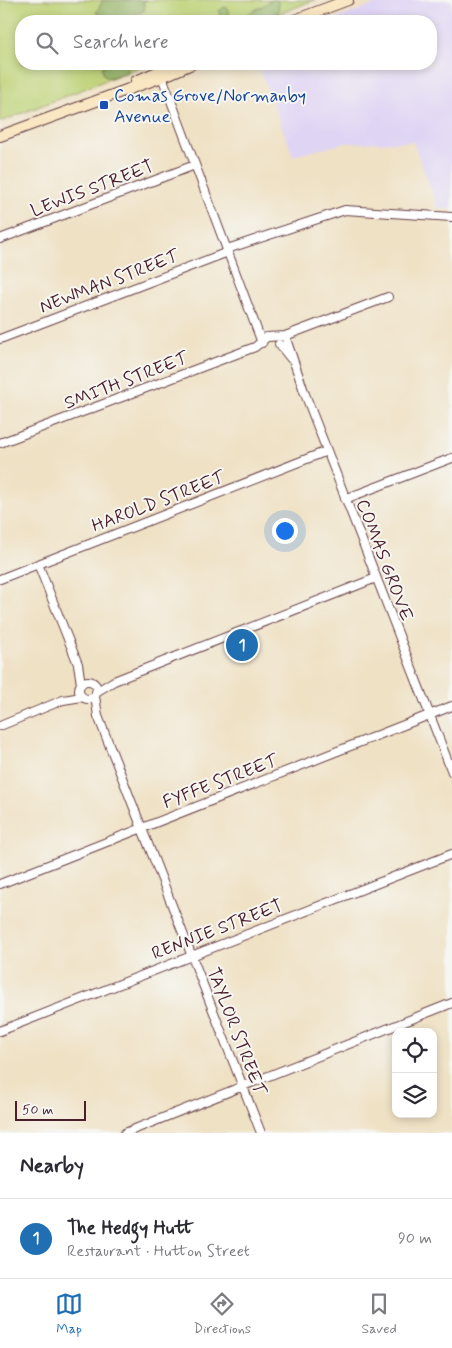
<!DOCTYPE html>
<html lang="en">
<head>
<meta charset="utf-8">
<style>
  :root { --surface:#fff; --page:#f2f2f3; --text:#2b2b33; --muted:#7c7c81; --line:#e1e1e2; --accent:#1f6fb2 }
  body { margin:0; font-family:Mynerve,sans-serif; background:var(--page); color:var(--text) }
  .controls { position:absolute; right:15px; bottom:15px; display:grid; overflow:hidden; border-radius:10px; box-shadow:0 2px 8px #0003 }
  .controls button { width:45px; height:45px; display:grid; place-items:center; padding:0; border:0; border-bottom:1px solid var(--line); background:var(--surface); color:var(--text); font:25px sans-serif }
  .scale { position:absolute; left:15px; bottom:12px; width:71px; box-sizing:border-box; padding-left:5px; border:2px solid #4a1f2b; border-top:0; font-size:14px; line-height:18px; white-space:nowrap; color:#4a1f2b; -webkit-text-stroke:4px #f6f6f2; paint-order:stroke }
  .you { position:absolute; left:284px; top:530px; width:18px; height:18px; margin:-12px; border:4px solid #fff; border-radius:50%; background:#1a73e8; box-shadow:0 0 0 8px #1a73e833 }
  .badge { display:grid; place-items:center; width:32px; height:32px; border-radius:50%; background:var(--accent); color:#fff; font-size:16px; font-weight:700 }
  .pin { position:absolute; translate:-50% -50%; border:2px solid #fff; box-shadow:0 1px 5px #0006 }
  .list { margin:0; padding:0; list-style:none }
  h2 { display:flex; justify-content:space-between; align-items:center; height:65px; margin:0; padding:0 20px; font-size:21px }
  h2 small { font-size:16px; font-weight:400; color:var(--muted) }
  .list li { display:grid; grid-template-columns:32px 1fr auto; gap:15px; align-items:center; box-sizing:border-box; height:80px; padding:0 20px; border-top:1px solid var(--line) }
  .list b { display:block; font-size:19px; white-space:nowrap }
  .list p { margin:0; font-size:16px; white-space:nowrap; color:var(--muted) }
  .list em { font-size:16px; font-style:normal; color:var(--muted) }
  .icon { flex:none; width:28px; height:28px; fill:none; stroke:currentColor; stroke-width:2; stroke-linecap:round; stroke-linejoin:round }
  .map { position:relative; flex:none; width:452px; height:1133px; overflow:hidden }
  .search { position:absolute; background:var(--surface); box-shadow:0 2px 8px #0003; left:15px; right:15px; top:15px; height:55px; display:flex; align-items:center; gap:12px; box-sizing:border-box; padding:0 18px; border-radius:20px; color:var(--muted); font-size:19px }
  .sheet { height:145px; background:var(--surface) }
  nav { display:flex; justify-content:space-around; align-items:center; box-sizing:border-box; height:70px; border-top:1px solid var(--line); background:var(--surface); font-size:14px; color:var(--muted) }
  nav a { display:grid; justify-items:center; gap:2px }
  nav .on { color:var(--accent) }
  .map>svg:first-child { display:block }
  .built { fill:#e0d4f4 }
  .green { fill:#bdd276; stroke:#847850 }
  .forest { fill:#96b467; stroke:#706a49 }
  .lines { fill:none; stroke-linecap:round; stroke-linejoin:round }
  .minor-casing { stroke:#633c42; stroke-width:10 }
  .secondary-casing { stroke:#633c42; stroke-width:12 }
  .minor { stroke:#fff; stroke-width:8 }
  .secondary { stroke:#f9e7c3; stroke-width:10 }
  .transit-dot { fill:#1a4fb4; stroke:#f6f6f2; stroke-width:2 }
  .labels { text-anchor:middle; stroke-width:4; stroke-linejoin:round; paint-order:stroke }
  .transit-label { font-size:18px; fill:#164399; stroke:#f6f6f2; text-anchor:start }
  .street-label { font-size:18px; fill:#4a1f2b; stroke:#f6f6f2 }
</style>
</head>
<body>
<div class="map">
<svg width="452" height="1133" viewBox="0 0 452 1133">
  <rect width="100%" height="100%" fill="#f6f6f2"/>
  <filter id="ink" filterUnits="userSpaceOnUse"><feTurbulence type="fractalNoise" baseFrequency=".02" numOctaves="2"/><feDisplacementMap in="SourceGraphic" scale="10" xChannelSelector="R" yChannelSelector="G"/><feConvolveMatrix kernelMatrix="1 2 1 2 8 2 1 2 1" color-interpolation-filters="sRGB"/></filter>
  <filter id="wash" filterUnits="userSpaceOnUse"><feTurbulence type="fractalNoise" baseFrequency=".0096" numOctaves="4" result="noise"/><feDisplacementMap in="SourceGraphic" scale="20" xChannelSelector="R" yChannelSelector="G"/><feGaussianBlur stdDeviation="1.12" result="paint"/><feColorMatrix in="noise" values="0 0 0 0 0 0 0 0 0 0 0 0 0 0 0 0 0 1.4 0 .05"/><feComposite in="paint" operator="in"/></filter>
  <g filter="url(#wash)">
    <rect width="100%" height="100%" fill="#efe1c4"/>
    <!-- built -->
    <path class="built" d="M386,0H452V209L438,208L413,142L345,143L293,156L258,64H431V21H330Z"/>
    <!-- green -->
    <path class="green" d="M0,0H315L259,21H21V64H147L0,122Z"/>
    <!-- forest -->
    <path class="forest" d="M103,0H147L143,2L145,7L144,11L134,15V21H107L108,16L100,15L96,13Z
      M272,0H277L279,4L278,13L257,21H212L220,16L219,11L224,7L227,8L231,18C246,18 259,7 272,0Z
      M111,64H135L127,66L126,73L107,78L103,74L102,67Z"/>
  </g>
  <g filter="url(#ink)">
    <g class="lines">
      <!-- minor casing -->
      <g class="minor-casing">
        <path id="minor" d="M161,74L262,343
          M0,239L195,165
          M227,249L345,210L452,217
          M285,336L305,394L452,772
          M267,337L285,336L388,297
          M0,339L228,252
          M279,344L291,359
          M0,443L255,347L267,337
          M345,499L452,458
          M38,564L78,664L81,684
          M0,579L327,451
          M79 690a9 9 0 1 1 18 0a9 9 0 1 1-18 0Z
          M96,692L114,681L376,578
          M95,696L98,716L261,1133
          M0,726L63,700L82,697
          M0,884L452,706
          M0,1031L452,854
          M125,1133L452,1003"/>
      </g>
      <!-- secondary casing -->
      <g class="secondary-casing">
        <path id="secondary" d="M292,21L348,0
          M136,81L175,64
          M0,136L162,77L192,64"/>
      </g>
      <!-- minor -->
      <use href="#minor" class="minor"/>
      <!-- secondary -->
      <use href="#secondary" class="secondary"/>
    </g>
  </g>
  <!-- markers -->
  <rect class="transit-dot" x="99" y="100" width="10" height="10" rx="2.5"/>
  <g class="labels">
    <!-- transit labels -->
    <g class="transit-label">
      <text x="114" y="101">Comas Grove/Normanby<tspan x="114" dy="21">Avenue</tspan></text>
    </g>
    <!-- street labels -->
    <g class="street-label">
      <text transform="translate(92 188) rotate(-21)" y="6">LEWIS STREET</text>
      <text transform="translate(109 281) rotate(-21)" y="6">NEWMAN STREET</text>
      <text transform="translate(126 380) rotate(-21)" y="6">SMITH STREET</text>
      <text transform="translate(158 501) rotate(-21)" y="6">HAROLD STREET</text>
      <text transform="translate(385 560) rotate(69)" y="6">COMAS GROVE</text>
      <text transform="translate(220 781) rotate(-21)" y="6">FYFFE STREET</text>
      <text transform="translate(217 929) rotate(-21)" y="6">RENNIE STREET</text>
      <text transform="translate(237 1031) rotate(69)" y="6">TAYLOR STREET</text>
    </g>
  </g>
</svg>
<div class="controls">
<button><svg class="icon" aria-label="locate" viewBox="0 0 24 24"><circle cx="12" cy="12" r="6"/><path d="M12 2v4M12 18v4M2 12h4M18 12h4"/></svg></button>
<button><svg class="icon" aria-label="layers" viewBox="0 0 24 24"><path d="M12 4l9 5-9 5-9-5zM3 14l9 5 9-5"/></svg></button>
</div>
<div class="scale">50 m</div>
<div class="you"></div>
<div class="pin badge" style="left:242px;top:645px">1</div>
<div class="search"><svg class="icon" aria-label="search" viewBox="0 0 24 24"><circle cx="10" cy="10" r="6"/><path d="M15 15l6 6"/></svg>Search here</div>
</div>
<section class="sheet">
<h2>Nearby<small></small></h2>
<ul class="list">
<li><span class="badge">1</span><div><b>The Hedgy Hutt</b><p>Restaurant · Hutton Street</p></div><em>90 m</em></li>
</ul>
</section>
<nav>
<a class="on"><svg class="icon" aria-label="map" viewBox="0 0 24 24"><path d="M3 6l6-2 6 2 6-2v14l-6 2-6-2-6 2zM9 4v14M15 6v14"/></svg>Map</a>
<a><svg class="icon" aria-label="directions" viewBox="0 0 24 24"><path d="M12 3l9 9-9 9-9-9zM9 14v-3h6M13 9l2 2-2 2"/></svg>Directions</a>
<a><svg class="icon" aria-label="saved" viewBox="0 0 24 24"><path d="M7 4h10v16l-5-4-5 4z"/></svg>Saved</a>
</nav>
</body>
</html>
